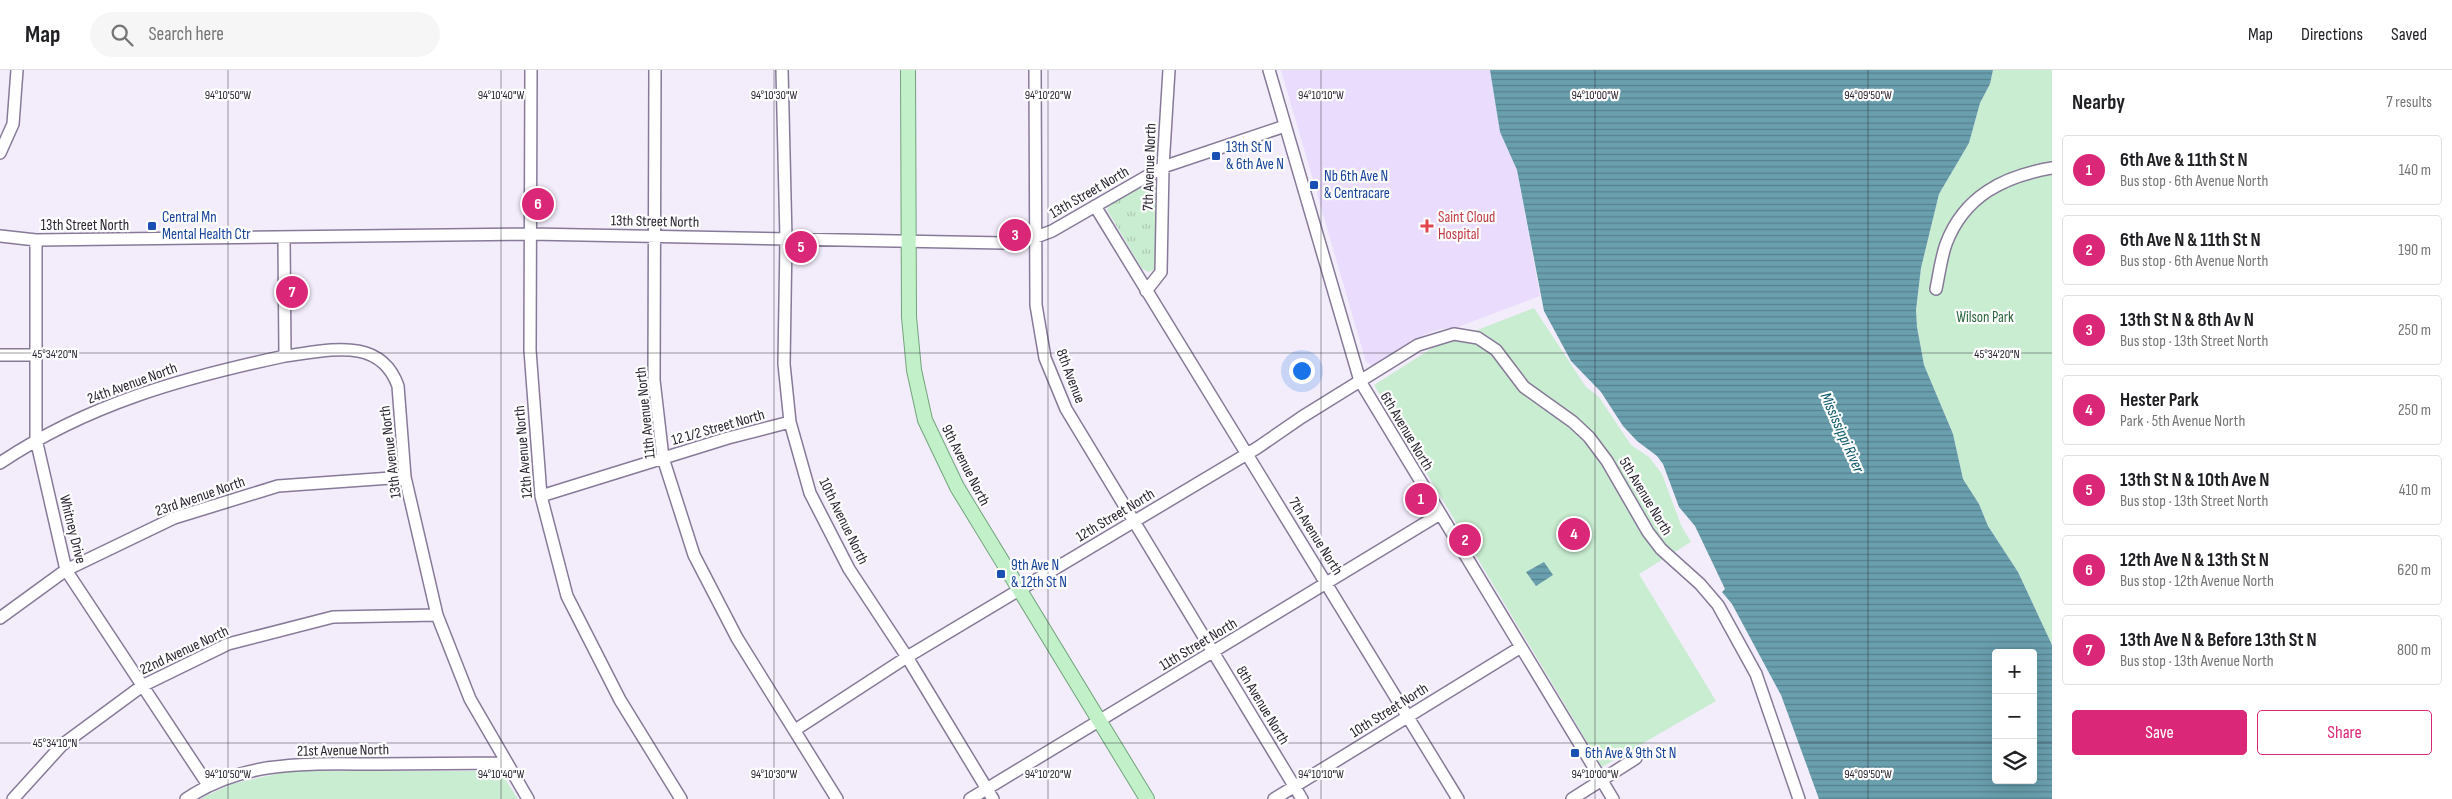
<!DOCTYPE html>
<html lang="en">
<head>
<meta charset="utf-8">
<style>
  :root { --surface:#fff; --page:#f6f6f6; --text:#202124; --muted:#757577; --line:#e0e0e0; --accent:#db2777 }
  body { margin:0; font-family:"Sofia Sans Condensed",sans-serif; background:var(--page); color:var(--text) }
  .controls { position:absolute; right:15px; bottom:15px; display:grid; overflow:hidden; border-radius:5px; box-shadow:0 5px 20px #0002 }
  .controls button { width:45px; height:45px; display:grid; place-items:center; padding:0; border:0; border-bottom:1px solid var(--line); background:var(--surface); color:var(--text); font:25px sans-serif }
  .you { position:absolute; left:1301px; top:300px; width:18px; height:18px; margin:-12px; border:4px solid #fff; border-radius:50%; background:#1a73e8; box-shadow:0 0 0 8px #1a73e833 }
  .badge { display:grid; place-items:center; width:32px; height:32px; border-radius:50%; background:var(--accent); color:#fff; font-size:16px; font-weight:700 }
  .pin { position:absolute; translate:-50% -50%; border:2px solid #fff; box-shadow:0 1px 5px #0006 }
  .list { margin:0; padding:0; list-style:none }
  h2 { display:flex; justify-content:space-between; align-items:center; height:65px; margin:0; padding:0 20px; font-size:21px }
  h2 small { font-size:16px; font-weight:400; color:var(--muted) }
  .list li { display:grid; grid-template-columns:32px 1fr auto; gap:15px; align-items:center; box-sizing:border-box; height:70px; margin:0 10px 10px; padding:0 10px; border:1px solid var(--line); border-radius:5px }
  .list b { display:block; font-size:19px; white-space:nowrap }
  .list p { margin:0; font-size:16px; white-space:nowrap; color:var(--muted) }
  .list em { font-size:16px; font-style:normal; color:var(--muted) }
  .actions { display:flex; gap:10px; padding:15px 20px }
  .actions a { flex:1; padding:11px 0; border:1px solid var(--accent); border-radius:5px; text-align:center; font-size:18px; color:var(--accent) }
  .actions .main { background:var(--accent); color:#fff }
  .icon { flex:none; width:28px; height:28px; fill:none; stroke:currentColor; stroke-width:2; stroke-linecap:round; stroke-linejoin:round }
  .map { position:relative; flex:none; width:2052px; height:729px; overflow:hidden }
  header { display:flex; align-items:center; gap:30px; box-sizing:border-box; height:70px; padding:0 25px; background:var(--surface); border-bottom:1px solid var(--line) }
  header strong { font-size:24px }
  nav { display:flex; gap:28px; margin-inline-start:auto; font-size:18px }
  .search { width:350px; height:45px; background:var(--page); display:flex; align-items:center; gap:12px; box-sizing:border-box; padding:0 18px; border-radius:28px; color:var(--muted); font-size:19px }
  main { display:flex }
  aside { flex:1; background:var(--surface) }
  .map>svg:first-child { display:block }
  .built { fill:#eadcfc }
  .grass { fill:url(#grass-tufts) }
  .park { fill:#c9edd1 }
  .water { fill:url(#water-rules); fill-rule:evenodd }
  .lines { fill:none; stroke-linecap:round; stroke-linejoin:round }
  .minor-casing { stroke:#877a98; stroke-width:14 }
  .major-casing { stroke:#72a37c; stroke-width:16 }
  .minor { stroke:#fff; stroke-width:11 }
  .major { stroke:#c2f1c9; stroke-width:14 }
  .ticks { fill:none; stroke:#292430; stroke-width:1; stroke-opacity:0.45 }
  .transit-dot { fill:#1a4fb4; stroke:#fdfdfd; stroke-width:2 }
  .health-dot { fill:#e0444e; stroke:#fdfdfd; stroke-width:2 }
  .labels { text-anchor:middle; stroke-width:4.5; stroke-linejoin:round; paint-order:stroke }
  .transit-label { font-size:15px; fill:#164399; stroke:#fdfdfd; text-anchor:start }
  .street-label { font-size:15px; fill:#292430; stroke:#fdfdfd }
  .health-label { font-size:15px; fill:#be3a42; stroke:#fdfdfd; text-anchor:start }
  .park-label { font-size:15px; fill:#2a663d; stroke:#fdfdfd }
  .water-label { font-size:16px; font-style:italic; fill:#075667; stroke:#fdfdfd }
  .ticks-label { font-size:12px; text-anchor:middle; fill:#292430; stroke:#fdfdfd; stroke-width:4.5; stroke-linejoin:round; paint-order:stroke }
</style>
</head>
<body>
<header>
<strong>Map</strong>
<div class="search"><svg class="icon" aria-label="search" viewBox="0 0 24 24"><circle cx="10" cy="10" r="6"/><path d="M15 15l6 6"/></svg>Search here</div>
<nav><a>Map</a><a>Directions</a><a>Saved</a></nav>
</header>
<main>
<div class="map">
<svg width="2052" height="729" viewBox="0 0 2052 729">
  <defs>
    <pattern id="grass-tufts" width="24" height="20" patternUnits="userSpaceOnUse" patternTransform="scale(1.25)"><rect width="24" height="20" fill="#c9edd1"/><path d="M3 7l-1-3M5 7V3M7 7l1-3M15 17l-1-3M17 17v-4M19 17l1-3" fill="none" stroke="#adcbb4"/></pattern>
    <pattern id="water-rules" width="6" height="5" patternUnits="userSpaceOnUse" patternTransform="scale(1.25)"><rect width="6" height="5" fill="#6a9fae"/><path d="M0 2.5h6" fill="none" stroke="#57818e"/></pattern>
  </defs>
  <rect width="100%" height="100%" fill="#f3edfb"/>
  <!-- built -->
  <path class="built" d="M1281,0H1490L1500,62L1517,100L1540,226L1458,257L1440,259L1424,265L1378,294L1371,295L1366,292Z"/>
  <!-- grass -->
  <path class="grass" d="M1148,112L1153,113L1158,118L1156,195L1155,199L1149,202L1142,199L1107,140L1109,134Z"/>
  <!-- park -->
  <path class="park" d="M1993,0H2052V575L2018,502L1988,456L1979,434L1963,409L1953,364L1924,295L1917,257L1916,240L1921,198L1939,124L1969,73L1980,33L1990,14Z
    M1534,238L1586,317L1599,327L1631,375L1649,387L1662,404L1681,455L1691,472L1639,504L1716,631L1602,697L1374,315L1434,277Z
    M289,701H500L518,729H199L232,714Z"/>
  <!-- water -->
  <path class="water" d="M1490,0H1993L1990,14L1980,33L1969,73L1939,124L1921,198L1916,240L1917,257L1924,295L1953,364L1963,409L1979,434L1988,456L2018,502L2052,575V729H1819L1781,625L1732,534L1722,522L1725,519L1695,456L1679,437L1663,394L1657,386L1637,371L1623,356L1601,322L1571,291L1544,241L1517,100L1500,62ZM1996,583H2033V710H1996Z
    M1544,492L1553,505L1536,516L1526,502Z"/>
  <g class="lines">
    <!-- minor casing -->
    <g class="minor-casing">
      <path id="minor" d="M531,0L530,280L541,426L567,526L620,630L681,729
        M655,0L654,310L663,388L694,485L737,568L837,729
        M782,0L786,169L784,294L790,352L810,423L849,499L907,587L993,729
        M1035,0L1036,235L1045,288L1066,339L1302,729
        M1269,0L1360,311L1613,729
        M0,83L13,54L17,0
        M1095,136L1458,729
        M0,166L36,170L531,164L1004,173L1036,167L1052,161L1163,97L1285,56
        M284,168L285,286C327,281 380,265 398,316L405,407L437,545L470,629L528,729
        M36,170V369L66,500L208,715
        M1936,219C1939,205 1941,188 1946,174C1964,126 2004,106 2052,98
        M1146,221L1161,202L1163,97L1169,0
        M0,285H36
        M0,393C88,334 182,308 285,286
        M541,426L728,368L790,352
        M0,548L66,500L174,448L278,416L405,407
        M795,660L907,587L1257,378L1302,347L1418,275L1454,264L1478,268L1496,280L1524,317L1573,352L1589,367L1607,391L1648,462L1661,479L1700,514L1718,535L1756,604L1799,729
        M13,729L62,675L142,616L228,574L333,547L437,545
        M186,729C245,689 309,694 377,694C420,694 464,693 507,693
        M970,729L1440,444
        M1274,729L1521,577
        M1572,729L1636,688"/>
    </g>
    <!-- major casing -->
    <g class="major-casing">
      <path id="major" d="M908,0L909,247L914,300L925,350L957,417L1147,729"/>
    </g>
    <!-- minor -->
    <use href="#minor" class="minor"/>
    <!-- major -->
    <use href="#major" class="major"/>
  </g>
  <!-- ticks -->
  <path class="ticks" d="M228,0V729M501,0V729M774,0V729M1048,0V729M1321,0V729M1595,0V729M1868,0V729M0,283H2052M0,673H1996M2033,673H2052"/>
  <!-- markers -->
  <g class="transit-dot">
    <rect x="1211" y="81" width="10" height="10" rx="2.5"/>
    <rect x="1309" y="110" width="10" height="10" rx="2.5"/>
    <rect x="147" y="151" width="10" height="10" rx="2.5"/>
    <rect x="996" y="499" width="10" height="10" rx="2.5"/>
    <rect x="1570" y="678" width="10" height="10" rx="2.5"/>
  </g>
  <path class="health-dot" d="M1424.5 148.5h5v5h5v5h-5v5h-5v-5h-5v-5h5z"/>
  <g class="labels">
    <!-- transit labels -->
    <g class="transit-label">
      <text x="1226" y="82">13th St N<tspan x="1226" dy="17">&amp; 6th Ave N</tspan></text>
      <text x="1324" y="111">Nb 6th Ave N<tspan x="1324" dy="17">&amp; Centracare</tspan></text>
      <text x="162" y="152">Central Mn<tspan x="162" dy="17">Mental Health Ctr</tspan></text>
      <text x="1011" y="500">9th Ave N<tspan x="1011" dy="17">&amp; 12th St N</tspan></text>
      <text x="1585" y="688">6th Ave &amp; 9th St N</text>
    </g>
    <!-- street labels -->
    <g class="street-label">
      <text transform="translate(1149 97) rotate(-88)" y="5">7th Avenue North</text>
      <text transform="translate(1089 122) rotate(-30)" y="5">13th Street North</text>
      <text transform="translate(655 151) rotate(1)" y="5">13th Street North</text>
      <text x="85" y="160">13th Street North</text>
      <text transform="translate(1071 306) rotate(69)" y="5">8th Avenue</text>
      <text transform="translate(132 313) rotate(-20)" y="5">24th Avenue North</text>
      <text transform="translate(645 343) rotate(-96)" y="5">11th Avenue North</text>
      <text transform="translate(718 357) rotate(-16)" y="5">12 1/2 Street North</text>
      <text transform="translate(1407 361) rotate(59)" y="5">6th Avenue North</text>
      <text transform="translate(390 382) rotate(-97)" y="5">13th Avenue North</text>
      <text transform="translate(523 382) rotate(-95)" y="5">12th Avenue North</text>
      <text transform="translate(966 395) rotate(63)" y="5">9th Avenue North</text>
      <text transform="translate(200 426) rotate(-19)" y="5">23rd Avenue North</text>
      <text transform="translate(1646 426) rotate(59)" y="5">5th Avenue North</text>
      <text transform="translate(1115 445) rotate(-31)" y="5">12th Street North</text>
      <text transform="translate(844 451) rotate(64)" y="5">10th Avenue North</text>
      <text transform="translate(73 459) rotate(76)" y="5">Whitney Drive</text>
      <text transform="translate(1316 466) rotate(58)" y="5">7th Avenue North</text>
      <text transform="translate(1198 574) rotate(-31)" y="5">11th Street North</text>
      <text transform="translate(184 580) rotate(-25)" y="5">22nd Avenue North</text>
      <text transform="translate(1263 635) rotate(59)" y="5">8th Avenue North</text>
      <text transform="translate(1389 640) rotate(-32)" y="5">10th Street North</text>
      <text transform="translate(343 680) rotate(-1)" y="5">21st Avenue North</text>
    </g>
    <!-- health labels -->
    <g class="health-label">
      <text x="1438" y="152">Saint Cloud<tspan x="1438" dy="17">Hospital</tspan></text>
    </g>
    <!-- park labels -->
    <g class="park-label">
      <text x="1985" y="252">Wilson Park</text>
    </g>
    <!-- water labels -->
    <g class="water-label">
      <text transform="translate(1843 362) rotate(66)" y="6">Mississippi River</text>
    </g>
  </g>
  <g class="ticks-label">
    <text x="228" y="29">94°10'50"W</text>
    <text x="501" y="29">94°10'40"W</text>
    <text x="774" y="29">94°10'30"W</text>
    <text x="1048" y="29">94°10'20"W</text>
    <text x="1321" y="29">94°10'10"W</text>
    <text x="1595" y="29">94°10'00"W</text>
    <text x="1868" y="29">94°09'50"W</text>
    <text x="55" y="288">45°34'20"N</text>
    <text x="1997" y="288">45°34'20"N</text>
    <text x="55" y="677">45°34'10"N</text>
    <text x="228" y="708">94°10'50"W</text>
    <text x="501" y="708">94°10'40"W</text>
    <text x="774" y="708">94°10'30"W</text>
    <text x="1048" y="708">94°10'20"W</text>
    <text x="1321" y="708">94°10'10"W</text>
    <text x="1595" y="708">94°10'00"W</text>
    <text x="1868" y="708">94°09'50"W</text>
  </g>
</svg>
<div class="controls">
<button>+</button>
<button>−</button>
<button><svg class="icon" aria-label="layers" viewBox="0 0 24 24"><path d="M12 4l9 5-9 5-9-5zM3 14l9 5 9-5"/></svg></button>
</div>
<div class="you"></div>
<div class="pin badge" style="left:1421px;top:429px">1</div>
<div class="pin badge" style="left:1465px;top:470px">2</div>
<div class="pin badge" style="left:1015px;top:165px">3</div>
<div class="pin badge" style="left:1574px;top:464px">4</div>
<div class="pin badge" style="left:801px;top:177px">5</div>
<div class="pin badge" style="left:538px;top:134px">6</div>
<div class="pin badge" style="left:292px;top:222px">7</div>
</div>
<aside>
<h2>Nearby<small>7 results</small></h2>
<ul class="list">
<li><span class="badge">1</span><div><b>6th Ave &amp; 11th St N</b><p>Bus stop · 6th Avenue North</p></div><em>140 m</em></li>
<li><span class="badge">2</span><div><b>6th Ave N &amp; 11th St N</b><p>Bus stop · 6th Avenue North</p></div><em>190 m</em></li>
<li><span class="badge">3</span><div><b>13th St N &amp; 8th Av N</b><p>Bus stop · 13th Street North</p></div><em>250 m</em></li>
<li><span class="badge">4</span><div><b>Hester Park</b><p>Park · 5th Avenue North</p></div><em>250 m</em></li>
<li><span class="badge">5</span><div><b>13th St N &amp; 10th Ave N</b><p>Bus stop · 13th Street North</p></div><em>410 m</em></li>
<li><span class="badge">6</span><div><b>12th Ave N &amp; 13th St N</b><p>Bus stop · 12th Avenue North</p></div><em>620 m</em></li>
<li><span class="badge">7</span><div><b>13th Ave N &amp; Before 13th St N</b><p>Bus stop · 13th Avenue North</p></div><em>800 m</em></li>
</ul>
<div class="actions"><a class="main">Save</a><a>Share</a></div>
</aside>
</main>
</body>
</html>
